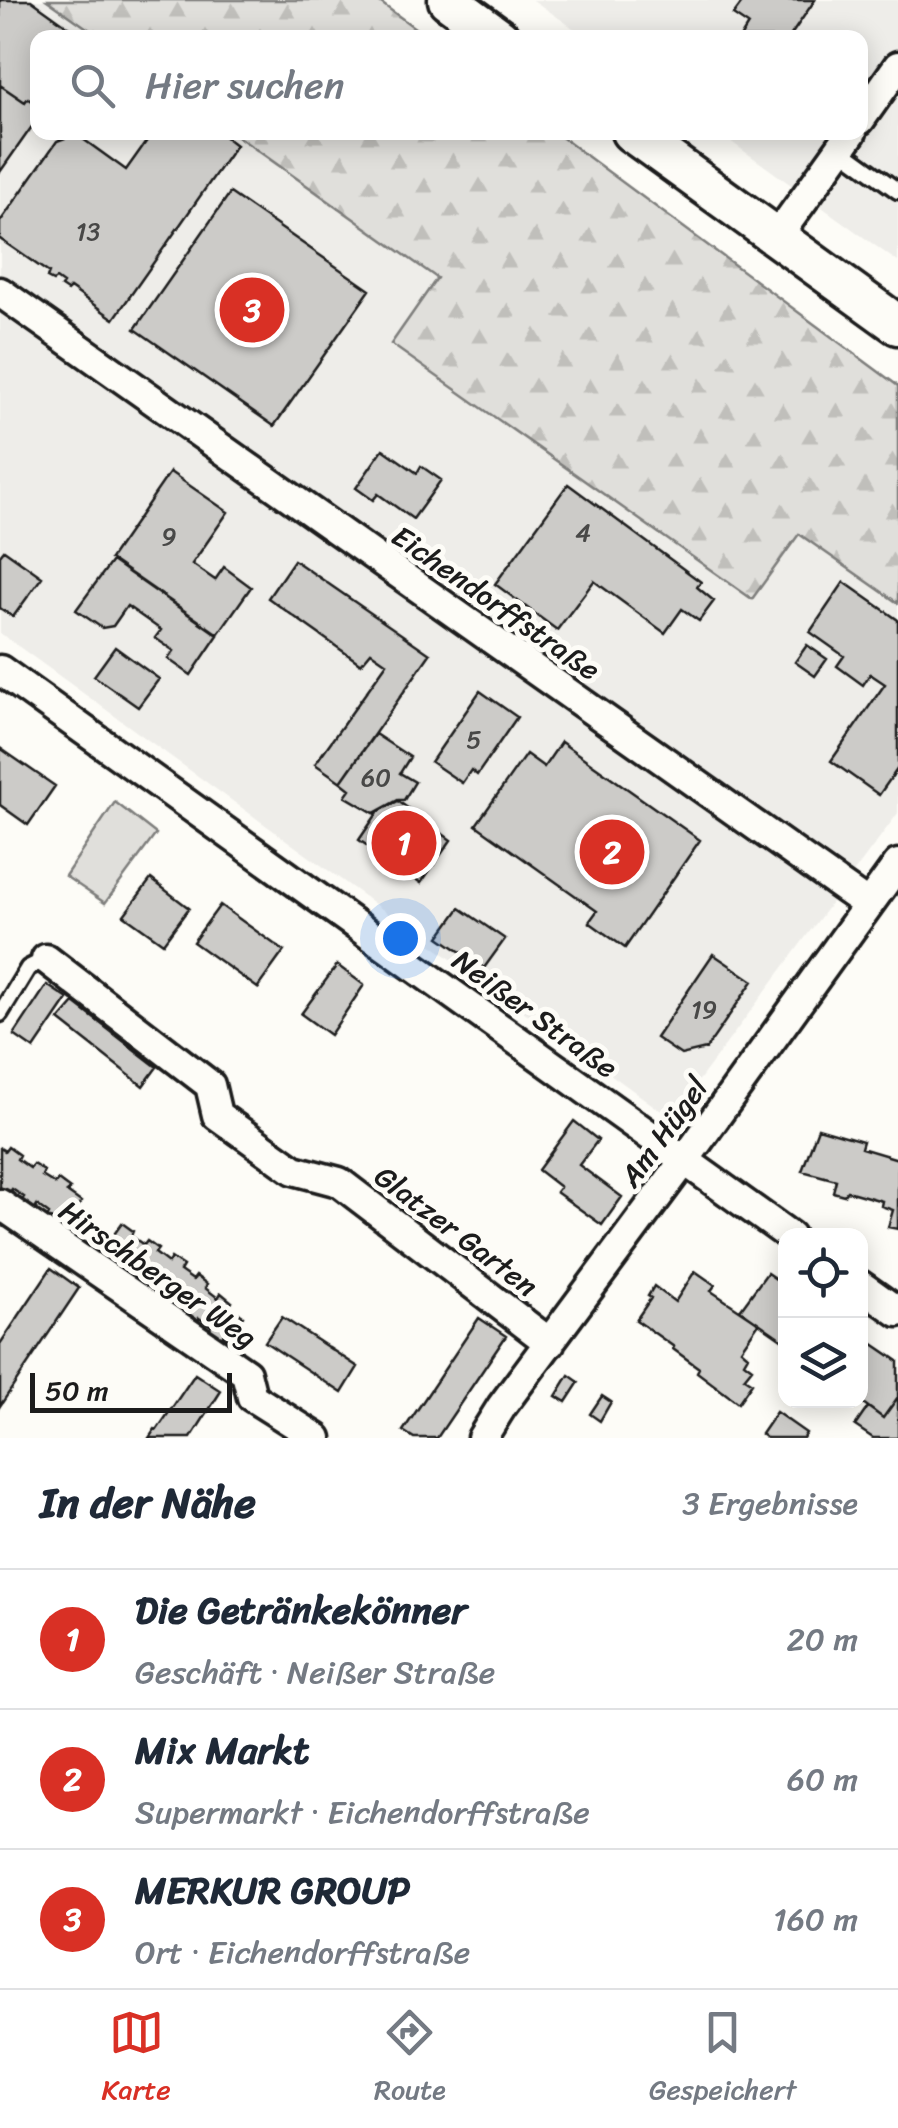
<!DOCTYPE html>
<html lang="de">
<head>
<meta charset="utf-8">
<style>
  :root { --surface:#fff; --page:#f6f6f7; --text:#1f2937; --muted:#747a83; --line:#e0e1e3; --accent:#d93025 }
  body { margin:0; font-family:Sriracha,sans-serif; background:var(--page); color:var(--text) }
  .controls { position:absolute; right:30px; bottom:30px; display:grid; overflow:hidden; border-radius:20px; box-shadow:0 5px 25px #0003 }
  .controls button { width:90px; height:90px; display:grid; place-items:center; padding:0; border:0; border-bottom:2px solid var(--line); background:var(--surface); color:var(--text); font:50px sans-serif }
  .scale { position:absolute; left:30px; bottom:25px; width:202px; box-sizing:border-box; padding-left:10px; border:5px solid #1c1c1c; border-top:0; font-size:28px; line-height:35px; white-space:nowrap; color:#1c1c1c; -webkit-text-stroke:8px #fdfcf7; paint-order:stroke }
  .you { position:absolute; left:400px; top:938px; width:35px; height:35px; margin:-25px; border:8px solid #fff; border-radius:50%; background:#1a73e8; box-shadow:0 0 0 15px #1a73e833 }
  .badge { display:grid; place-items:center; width:65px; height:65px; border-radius:50%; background:var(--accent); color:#fff; font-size:32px; font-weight:700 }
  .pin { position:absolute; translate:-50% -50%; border:5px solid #fff; box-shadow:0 2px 10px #0006 }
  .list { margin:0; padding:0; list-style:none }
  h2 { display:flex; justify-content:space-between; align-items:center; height:130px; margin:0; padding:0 40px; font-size:42px }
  h2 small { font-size:32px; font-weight:400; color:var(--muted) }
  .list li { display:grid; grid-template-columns:65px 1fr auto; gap:30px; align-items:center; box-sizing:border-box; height:140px; padding:0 40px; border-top:2px solid var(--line) }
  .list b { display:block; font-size:38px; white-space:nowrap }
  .list p { margin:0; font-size:32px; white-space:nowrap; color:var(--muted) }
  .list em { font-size:32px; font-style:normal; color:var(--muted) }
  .icon { flex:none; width:55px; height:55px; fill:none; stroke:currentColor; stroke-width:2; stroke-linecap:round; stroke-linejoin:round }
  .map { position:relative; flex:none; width:898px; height:1438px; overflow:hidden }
  .search { position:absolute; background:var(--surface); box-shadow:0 5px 25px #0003; left:30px; right:30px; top:30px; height:110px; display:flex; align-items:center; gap:25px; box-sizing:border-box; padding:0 35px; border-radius:20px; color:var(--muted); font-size:38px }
  .sheet { height:550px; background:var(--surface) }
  nav { display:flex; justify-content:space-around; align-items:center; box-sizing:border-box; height:140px; border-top:2px solid var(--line); background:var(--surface); font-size:28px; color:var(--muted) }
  nav a { display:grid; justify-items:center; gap:5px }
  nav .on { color:var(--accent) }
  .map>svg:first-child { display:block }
  .built { fill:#eeede9 }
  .forest { fill:url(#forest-firs); stroke:#7e7e7c; stroke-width:2.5 }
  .park { fill:#e0dfdb; stroke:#7e7e7c; stroke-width:2.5 }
  .building { fill:#cccbc8; stroke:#1c1c1c; stroke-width:2.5 }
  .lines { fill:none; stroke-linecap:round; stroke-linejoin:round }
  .lane-casing { stroke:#1c1c1c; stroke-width:21 }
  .street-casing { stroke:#1c1c1c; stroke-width:35 }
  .secondary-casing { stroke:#1c1c1c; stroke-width:45 }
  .lane { stroke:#fdfcf7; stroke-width:14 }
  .street { stroke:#fdfcf7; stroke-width:28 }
  .secondary { stroke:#fdfcf7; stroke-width:38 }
  .labels { text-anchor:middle; stroke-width:10; stroke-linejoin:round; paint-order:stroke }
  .number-label { font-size:25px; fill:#484847 }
  .street-label { font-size:30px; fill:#1c1c1c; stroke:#fdfcf7 }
</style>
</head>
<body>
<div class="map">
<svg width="898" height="1438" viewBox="0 0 898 1438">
  <defs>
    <pattern id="forest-firs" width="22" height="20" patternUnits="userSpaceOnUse" patternTransform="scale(2.5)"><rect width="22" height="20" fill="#e0dfdb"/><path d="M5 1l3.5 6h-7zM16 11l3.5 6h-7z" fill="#c0bfbb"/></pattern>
  </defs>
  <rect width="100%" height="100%" fill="#fdfcf7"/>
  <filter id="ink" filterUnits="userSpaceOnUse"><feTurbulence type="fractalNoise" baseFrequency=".01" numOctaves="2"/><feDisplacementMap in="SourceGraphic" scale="20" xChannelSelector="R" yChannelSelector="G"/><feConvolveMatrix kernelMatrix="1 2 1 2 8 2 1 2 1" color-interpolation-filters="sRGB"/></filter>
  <g filter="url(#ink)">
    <!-- built -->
    <path class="built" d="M0,0H47L100,37L38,38V132L233,133L437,278L392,344L752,599L799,534L898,603V813L671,1118L0,633Z
      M533,0H898V262L719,133L860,132V38L586,37Z"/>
    <!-- forest -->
    <path class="forest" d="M47,0H377L427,37H100Z
      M233,133H556L898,386V603L799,534L752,599L391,344L437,278Z"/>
    <!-- park -->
    <path class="park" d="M115,802L156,834L105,903L65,876Z"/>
    <!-- building -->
    <path class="building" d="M0,0H31L84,38H38V105L28,98L25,102L0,85Z
      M744,0H815L789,38H740L748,25L733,15Z
      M0,85L25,102L28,98L38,105V118L0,172Z
      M153,132H219L236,145L114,319L70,288L67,291L61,287L63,284L56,279L53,281L47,278L49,273L0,239V222L57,141L76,134L126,170Z
      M230,193L370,290L274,426L135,329Z
      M383,449L417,473L421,466L441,480L413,519L378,494L373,500L356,488Z
      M170,472L228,512L192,564L215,580L224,567L251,587L218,634L110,559Z
      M568,484L701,582L697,587L714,601L699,621L682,609L665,633L594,581L557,630L495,584Z
      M4,550L42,577L13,617L0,608V555Z
      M294,560L430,654L341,782L315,764L387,663L371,652L361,664L268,598Z
      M112,561L218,635L191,675L168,659L174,651L155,638L161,630L127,606L113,626L102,628L76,610Z
      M844,582L898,620V768L879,795L831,761L885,684L870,674L863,685L837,666L844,656L810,632Z
      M807,645L827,659L815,676L795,662Z
      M115,647L159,679L138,707L94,676Z
      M480,691L517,717L477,775L471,770L462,783L431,762Z
      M375,734L410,757L400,773L415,782L404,800H398L374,813L345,796L350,789L341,782Z
      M561,742L700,840L625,948L589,922L597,911L476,825L526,754L544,767Z
      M0,748L55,786L28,825L0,805Z
      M398,801L451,840L421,883L359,840L378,812Z
      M151,879L189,908L163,943L124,915Z
      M220,905L284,951L258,987L259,989L193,942Z
      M460,908L505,939L484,968L439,937Z
      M713,954L753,981L706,1049L681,1055L656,1038Z
      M337,965L364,985L330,1035L301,1014Z
      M47,985L68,999L34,1049L14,1035Z
      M74,1003L157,1067L143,1086L59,1020Z
      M574,1121L598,1140L579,1165L622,1197L602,1225L556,1192L560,1187L538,1170Z
      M818,1128L863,1141L861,1148L898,1159V1229L888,1227L893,1210L881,1206L882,1201L847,1191L844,1195L833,1192L836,1180L802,1171Z
      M8,1147L19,1155L17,1159L30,1168L33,1164L44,1171L42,1176L55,1184L58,1180L70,1189L67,1192L81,1202L66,1225L62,1223L60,1226L47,1217L49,1214L37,1205L34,1210L21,1201L24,1197L12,1189L9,1193L0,1187V1148L5,1151Z
      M122,1223L133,1231L131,1236L144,1245L147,1241L158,1249L155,1253L168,1263L171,1258L183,1266L180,1271L193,1280L196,1276L207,1284L205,1288L218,1298L221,1293L232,1302L229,1306L243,1316L227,1338L223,1335L221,1339L208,1330L211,1326L199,1318L196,1322L183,1313L186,1309L174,1300L171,1304L158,1295L162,1291L149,1283L147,1287L134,1278L137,1274L125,1265L122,1269L106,1259L109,1254L103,1250Z
      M51,1268L79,1288L0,1406V1344Z
      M695,1271L715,1285L711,1291L759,1323L741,1349L748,1355L744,1362L752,1368L744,1378L752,1383L738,1403L697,1372L699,1368L673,1349L674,1347L636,1320L651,1298L648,1296L654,1286L675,1302Z
      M767,1273L786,1286V1342L740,1310Z
      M282,1317L358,1367L342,1393L265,1342Z
      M479,1318L506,1336L437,1438H414L403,1431Z
      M860,1335L898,1361V1397L883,1418L859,1400L860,1389L865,1382L860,1380Z
      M195,1374L221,1391L191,1438H149L155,1429L157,1430Z
      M569,1375L579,1382L566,1402L556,1396Z
      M602,1396L611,1402L600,1421L590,1414Z
      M898,1397V1438H873L855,1426L868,1407L883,1418Z
      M776,1412L806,1433L803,1438H766L761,1434Z"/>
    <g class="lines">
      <!-- lane casing -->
      <g class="lane-casing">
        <path id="lane" d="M840,149L898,191
          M0,1014L28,968L46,959"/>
      </g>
      <!-- street casing -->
      <g class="street-casing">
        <path id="street" d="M860,120L898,66
          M776,238L852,132
          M0,292L868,905
          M0,670L790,1236
          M46,959L210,1085L217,1115L294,1170L339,1182L550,1343
          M0,1204L246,1373L252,1397L317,1438
          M860,1285L898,1312
          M482,1438L502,1406L684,1161L898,864"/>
      </g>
      <!-- secondary casing -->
      <g class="secondary-casing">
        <path id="secondary" d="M448,0L500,38
          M631,132L898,325"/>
      </g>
      <!-- lane -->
      <use href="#lane" class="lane"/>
      <!-- street -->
      <use href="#street" class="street"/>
      <!-- secondary -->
      <use href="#secondary" class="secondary"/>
    </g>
  </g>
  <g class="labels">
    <!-- number labels -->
    <g class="number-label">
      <text x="88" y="240">13</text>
      <text x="583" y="541">4</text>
      <text x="169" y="545">9</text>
      <text x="474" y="748">5</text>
      <text x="376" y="786">60</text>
      <text x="704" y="1018">19</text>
    </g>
    <!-- street labels -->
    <g class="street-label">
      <text transform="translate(496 603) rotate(35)" y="10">Eichendorffstraße</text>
      <text transform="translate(535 1014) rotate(36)" y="10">Neißer Straße</text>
      <text transform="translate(664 1132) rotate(-54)" y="10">Am Hügel</text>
      <text transform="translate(456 1231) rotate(37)" y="10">Glatzer Garten</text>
      <text transform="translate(158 1274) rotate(35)" y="10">Hirschberger Weg</text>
    </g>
  </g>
</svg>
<div class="controls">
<button><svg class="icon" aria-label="locate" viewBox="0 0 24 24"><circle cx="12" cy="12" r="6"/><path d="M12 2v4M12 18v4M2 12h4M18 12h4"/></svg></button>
<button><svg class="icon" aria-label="layers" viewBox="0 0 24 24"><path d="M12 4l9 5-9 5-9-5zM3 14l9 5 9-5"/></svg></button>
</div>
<div class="scale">50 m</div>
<div class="you"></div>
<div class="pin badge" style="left:404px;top:843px">1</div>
<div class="pin badge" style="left:612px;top:852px">2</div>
<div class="pin badge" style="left:252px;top:310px">3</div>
<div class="search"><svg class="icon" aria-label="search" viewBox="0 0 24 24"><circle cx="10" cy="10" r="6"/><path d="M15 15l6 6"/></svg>Hier suchen</div>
</div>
<section class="sheet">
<h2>In der Nähe<small>3 Ergebnisse</small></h2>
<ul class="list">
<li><span class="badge">1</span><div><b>Die Getränkekönner</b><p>Geschäft · Neißer Straße</p></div><em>20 m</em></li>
<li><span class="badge">2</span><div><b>Mix Markt</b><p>Supermarkt · Eichendorffstraße</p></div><em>60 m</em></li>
<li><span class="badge">3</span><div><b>MERKUR GROUP</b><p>Ort · Eichendorffstraße</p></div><em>160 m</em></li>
</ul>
</section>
<nav>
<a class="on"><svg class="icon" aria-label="map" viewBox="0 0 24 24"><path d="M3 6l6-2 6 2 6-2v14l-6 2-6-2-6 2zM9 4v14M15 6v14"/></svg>Karte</a>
<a><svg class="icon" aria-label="directions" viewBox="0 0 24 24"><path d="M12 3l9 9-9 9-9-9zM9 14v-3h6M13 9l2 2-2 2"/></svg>Route</a>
<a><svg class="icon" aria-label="saved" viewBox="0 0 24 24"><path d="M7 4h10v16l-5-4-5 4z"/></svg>Gespeichert</a>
</nav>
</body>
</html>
